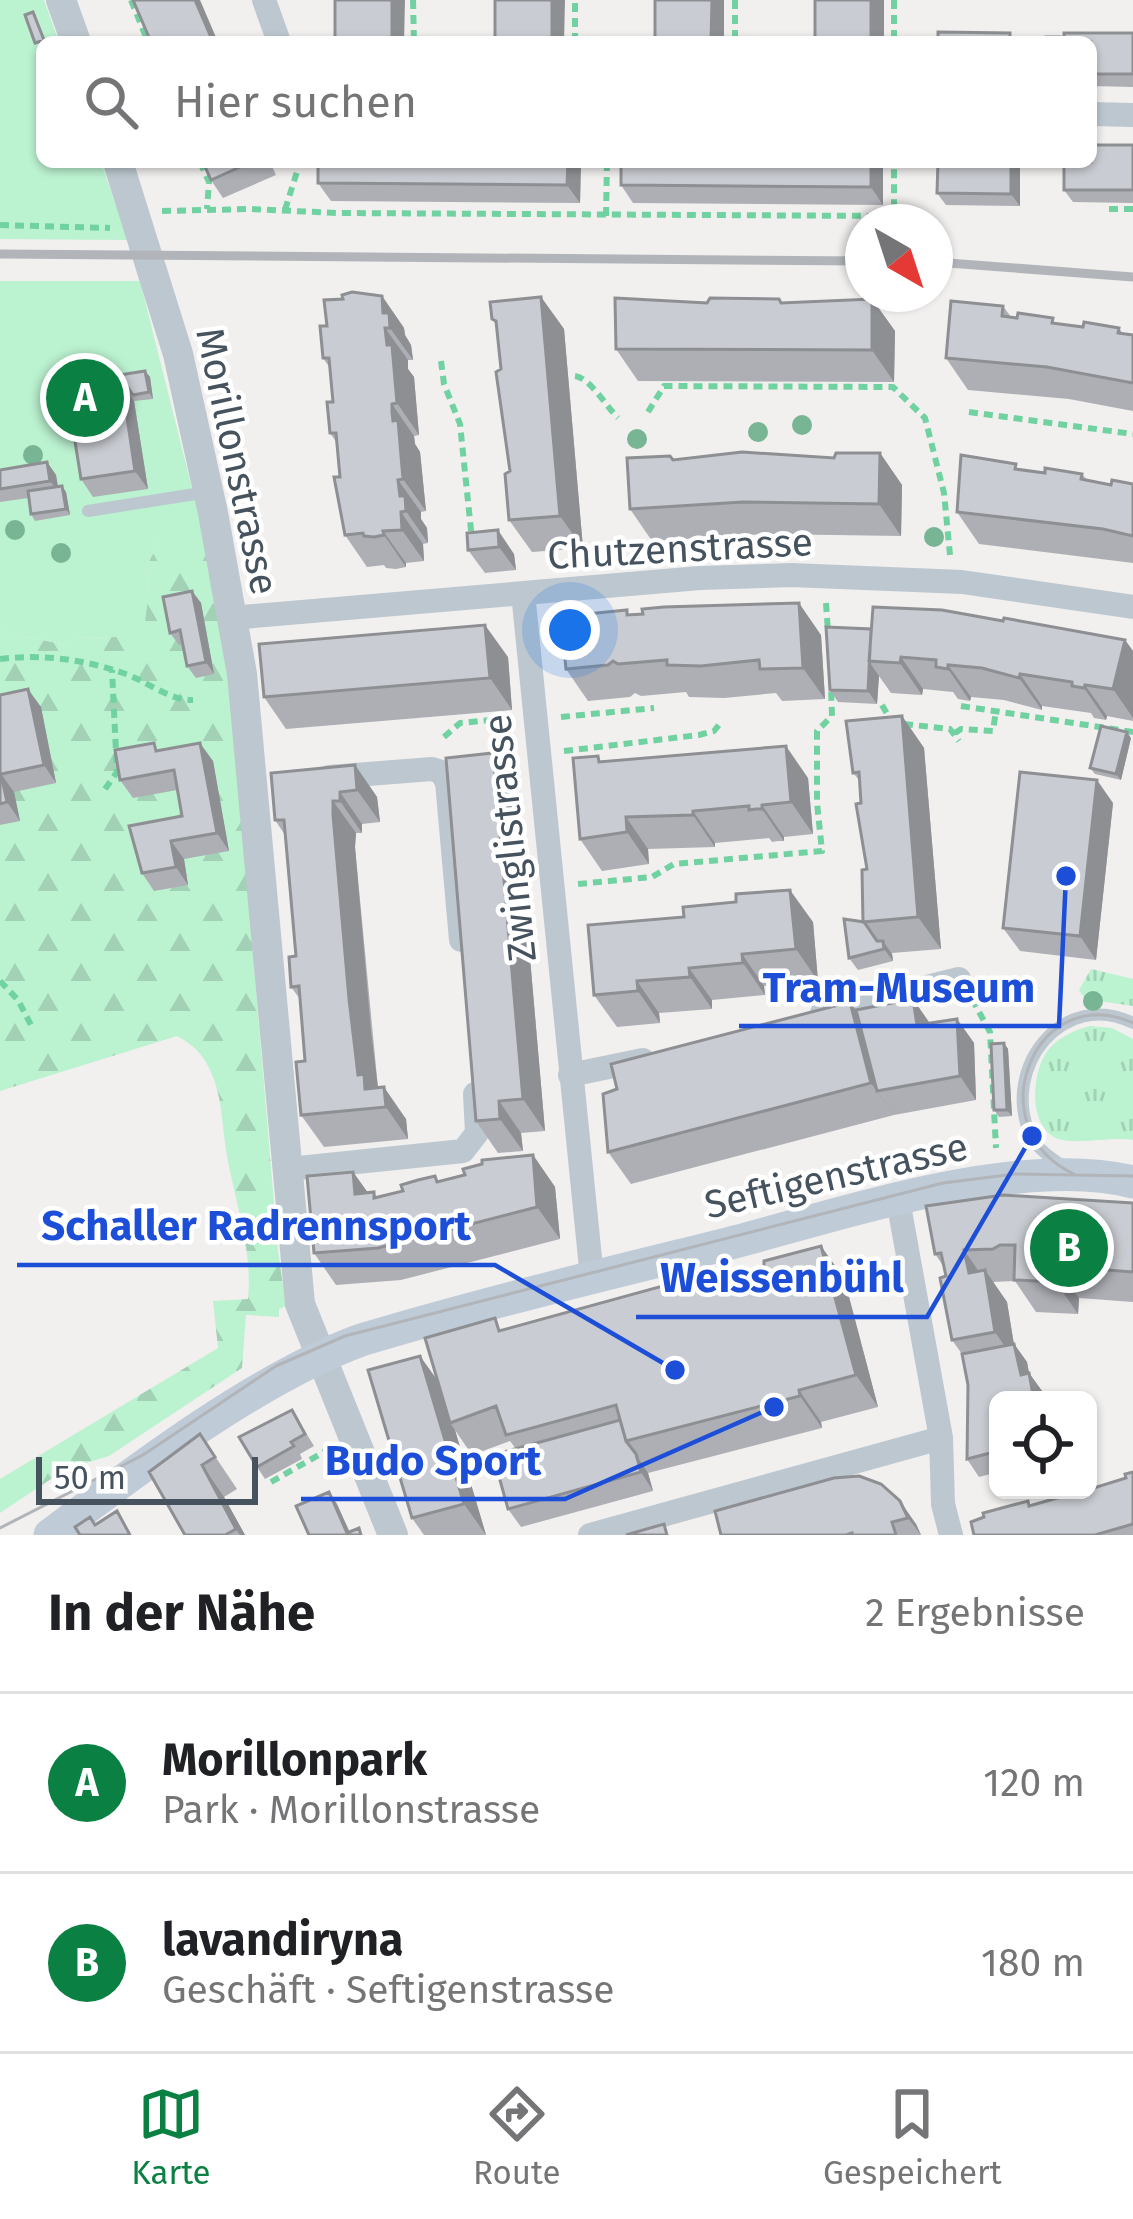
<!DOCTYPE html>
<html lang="de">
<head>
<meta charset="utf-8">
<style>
  :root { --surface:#fff; --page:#f6f6f6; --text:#202124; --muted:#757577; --line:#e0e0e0; --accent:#0b8043 }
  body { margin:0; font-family:"Fira Sans",sans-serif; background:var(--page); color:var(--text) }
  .controls { position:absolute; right:36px; bottom:36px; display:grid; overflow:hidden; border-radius:18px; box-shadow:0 3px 9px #0004 }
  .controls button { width:108px; height:108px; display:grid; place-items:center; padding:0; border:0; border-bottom:3px solid var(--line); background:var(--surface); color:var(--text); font:60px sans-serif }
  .compass { position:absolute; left:845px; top:204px; width:108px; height:108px; border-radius:50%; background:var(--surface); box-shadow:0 3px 9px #0004; rotate:141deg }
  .scale { position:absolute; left:36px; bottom:30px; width:222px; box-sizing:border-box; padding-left:12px; border:6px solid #46535e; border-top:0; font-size:33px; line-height:42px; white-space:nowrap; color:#46535e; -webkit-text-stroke:9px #fff; paint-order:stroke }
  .you { position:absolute; left:570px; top:630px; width:42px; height:42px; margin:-30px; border:9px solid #fff; border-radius:50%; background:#1a73e8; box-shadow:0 0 0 18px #1a73e833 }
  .badge { display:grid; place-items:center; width:78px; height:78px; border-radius:50%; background:var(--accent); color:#fff; font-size:39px; font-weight:700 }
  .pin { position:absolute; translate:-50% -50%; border:6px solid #fff; box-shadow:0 3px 12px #0006 }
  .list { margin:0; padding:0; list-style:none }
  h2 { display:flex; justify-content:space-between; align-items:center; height:156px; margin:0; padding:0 48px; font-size:51px }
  h2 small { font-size:39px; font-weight:400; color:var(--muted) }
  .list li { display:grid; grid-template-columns:78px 1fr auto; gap:36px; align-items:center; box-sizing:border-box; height:180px; padding:0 48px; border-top:3px solid var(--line) }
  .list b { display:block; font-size:45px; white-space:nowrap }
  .list p { margin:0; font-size:39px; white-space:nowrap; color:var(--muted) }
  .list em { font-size:39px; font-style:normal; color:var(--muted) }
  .icon { flex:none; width:66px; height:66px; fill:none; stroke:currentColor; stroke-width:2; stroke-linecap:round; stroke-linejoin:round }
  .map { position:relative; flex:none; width:1133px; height:1535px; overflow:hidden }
  .search { position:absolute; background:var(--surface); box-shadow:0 3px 9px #0004; left:36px; right:36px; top:36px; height:132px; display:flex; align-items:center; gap:30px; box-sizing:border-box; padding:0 42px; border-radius:18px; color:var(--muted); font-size:45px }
  .sheet { height:516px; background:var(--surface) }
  nav { display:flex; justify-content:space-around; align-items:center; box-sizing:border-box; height:168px; border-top:3px solid var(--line); background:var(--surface); font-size:33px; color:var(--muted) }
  nav a { display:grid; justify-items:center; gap:6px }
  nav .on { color:var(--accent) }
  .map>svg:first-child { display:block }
  .grass { fill:url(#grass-tufts) }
  .forest { fill:url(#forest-firs) }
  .green { fill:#bbf2d0 }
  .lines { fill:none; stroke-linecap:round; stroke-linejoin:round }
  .path { stroke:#71d2a1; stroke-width:6; stroke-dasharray:9 6; stroke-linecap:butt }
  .service { stroke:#bcc7cf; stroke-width:12 }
  .minor { stroke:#bcc7cf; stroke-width:24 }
  .tertiary { stroke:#bcc7cf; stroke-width:30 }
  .secondary { stroke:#bfcbd7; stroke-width:33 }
  .tram { stroke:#b1b5ba; stroke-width:3 }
  .rail { stroke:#b1b5ba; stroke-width:9 }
  .tree { fill:#77b594 }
  .wall { fill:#adafb5 }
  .shaded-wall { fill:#8d8f93 }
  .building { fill:#c9ccd2; stroke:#8d8f93; stroke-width:3 }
  .labels { text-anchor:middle; stroke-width:9; stroke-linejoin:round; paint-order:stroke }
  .street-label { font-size:39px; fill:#46535e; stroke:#fff }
  .leader { fill:none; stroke:#1d4ed8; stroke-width:4.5 }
  .callout-dot { fill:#1d4ed8; stroke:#fff; stroke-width:4.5 }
  .callout-label { font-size:42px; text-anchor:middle; font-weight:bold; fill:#1d4ed8; stroke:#fff; stroke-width:9; stroke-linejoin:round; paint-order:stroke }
</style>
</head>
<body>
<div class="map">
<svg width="1133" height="1535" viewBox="0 0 1133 1535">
  <defs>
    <pattern id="grass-tufts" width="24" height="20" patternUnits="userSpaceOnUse" patternTransform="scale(3)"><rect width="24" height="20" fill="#bbf2d0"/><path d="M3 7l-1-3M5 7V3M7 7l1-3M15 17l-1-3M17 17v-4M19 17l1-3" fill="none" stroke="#a2d1b5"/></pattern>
    <pattern id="forest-firs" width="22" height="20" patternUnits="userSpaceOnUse" patternTransform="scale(3)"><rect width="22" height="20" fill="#bbf2d0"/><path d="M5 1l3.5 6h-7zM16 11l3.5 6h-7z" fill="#a2d1b5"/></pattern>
  </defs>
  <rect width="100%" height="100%" fill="#f2efef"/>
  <!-- grass -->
  <path class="grass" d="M1091,969L1133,979V1006L1085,999L1079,990Z
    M1090,1026L1112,1028L1133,1039V1140C1111,1136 1073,1146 1056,1138C1027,1124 1032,1071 1048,1050C1059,1037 1074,1030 1090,1026Z"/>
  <!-- forest -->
  <path class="forest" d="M160,540H182L209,556L232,704L278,1251L286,1306L279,1309V1317L246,1315L242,1368L109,1456L66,1469L0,1513V1479L218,1348L213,1301L248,1299C253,1248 234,1200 226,1150C222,1123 222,1093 209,1068C201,1052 192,1044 177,1036L0,1091V631L66,645L77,638L116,637L149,592L146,567Z"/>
  <!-- green -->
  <path class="green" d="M0,0H44L59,42H42V162H101L128,240L0,239Z
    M0,281H140L209,556L182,541L160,540L146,567L149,592L145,622L116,637L77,638L66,645L0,631Z"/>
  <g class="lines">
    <!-- path -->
    <path class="path" d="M131,0L148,42
      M413,0L414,42
      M735,0V42
      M894,0V42
      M575,42V0
      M200,162L209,182L207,209
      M1109,209H1133
      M285,210L300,162
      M162,211L251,209L337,213L887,216L894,206V162
      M606,216L607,162
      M0,225L110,228
      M441,361L444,384L460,424L472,540
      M575,376C590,378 606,406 618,418
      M648,412L664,386L893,387L925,418L944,493L950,555
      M969,412L1133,434
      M826,603L828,632
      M0,659C41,654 83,659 123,673C145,680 170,701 193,700
      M882,705L891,721
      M961,706L1133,732
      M561,717L654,708
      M904,724L950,729L959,741
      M955,733L961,729L993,731L996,710
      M444,737L460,723L511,718
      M564,751L699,735L714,731L722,721
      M105,789L117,772L112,670
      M578,884L652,877L674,864L822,851L817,803V731L832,716L831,687
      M0,981L18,1000L32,1027
      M972,999L990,1032L996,1148
      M271,1482L331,1448"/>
    <!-- service -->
    <path class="service" d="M88,511L208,492
      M1064,1167C1051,1158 1037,1149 1030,1134C1001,1068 1063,988 1133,1023"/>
    <!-- minor -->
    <path class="minor" d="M264,0L279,42
      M1091,114L1133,115
      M523,593L592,1278
      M231,618L700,578L791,575L962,582L1133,607
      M329,777L432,769L441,772L447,782L461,940
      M822,1013L959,979
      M570,1075L643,1060
      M289,1169L463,1151L477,1133L475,1094
      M898,1200L941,1438L943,1504L951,1535
      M590,1535L941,1438"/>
    <!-- tertiary -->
    <path class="tertiary" d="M61,0L76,42
      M118,162L178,354L213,513L242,674L300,1304L393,1535"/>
    <!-- secondary -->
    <path class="secondary" d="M50,1535C139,1468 258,1378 361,1340C481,1304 602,1275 723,1245C837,1216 1019,1153 1133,1182"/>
    <!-- tram -->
    <path class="tram" d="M1074,1174C975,1127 1035,979 1133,1023
      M0,1528L143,1455L276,1366L345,1336L943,1183L1015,1174L1133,1176"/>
    <!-- rail -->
    <path class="rail" d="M0,254L863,261
      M935,262L1133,277"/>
  </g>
  <!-- trees -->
  <g class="tree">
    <circle cx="802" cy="425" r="10"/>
    <circle cx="758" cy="432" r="10"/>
    <circle cx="637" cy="439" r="10"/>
    <circle cx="33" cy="455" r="10"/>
    <circle cx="15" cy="530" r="10"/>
    <circle cx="934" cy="537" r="10"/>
    <circle cx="61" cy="553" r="10"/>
    <circle cx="1093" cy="1001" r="10"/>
  </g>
  <!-- wall -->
  <path class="wall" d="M1133,33V87L1091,86V42Z
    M1133,145V203L1073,202L1064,190Z
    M203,162H270L276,175L223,198L211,180Z
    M581,162L580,203L331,201L318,183Z
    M883,162V205L633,203L621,185Z
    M1020,162V206L946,205L937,193Z
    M382,296L404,328L405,335L411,345L413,360H408V369L414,377L419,435L414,436L415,444L420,452L426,511L421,512V519L427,528L428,543L423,544L424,561L406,563V567L396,569L386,568L384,565L367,567L345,535L337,443L330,433L333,402L330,368L323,358L327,326Z
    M541,297L564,329L583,548L532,552L509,520L510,471L497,326L492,319Z
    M872,299L895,331L894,382L638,381L616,349L707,303H782Z
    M1003,306L1011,317L1083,327L1119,328L1123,334L1133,335V411L1069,399L968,390L946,358Z
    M145,371L150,377L153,399L134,401L148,489L93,497L81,479L113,378Z
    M880,453L902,485L901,536L766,534L652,541L630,509L673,460L834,458Z
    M47,462L56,475L58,487L66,492L70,515L35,521L31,514L28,498L0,502V470Z
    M1020,470L1045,473L1082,474L1087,480L1111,485L1133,484V563L979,544L957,512Z
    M467,533L514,554L516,570L485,573L468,550Z
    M192,591L201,603L214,674L196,678L187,666L183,644L179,645L170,633Z
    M630,615L821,635L825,699L782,701L776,693L724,698L689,697L686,692L641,696L635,693L630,697L588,701L566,669Z
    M826,627L1125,640L1133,651V721L1107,716L1106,720L1094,718L1091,713L1042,706V710L1004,700L971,697L970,701L958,699L953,692L923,689L922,695L891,693L879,676L877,704L838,702L830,690Z
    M508,657L512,710L286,729L264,697Z
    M0,695L41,707L56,783L14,792L20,821L0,825Z
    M902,716L924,748L941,949L892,953L893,961L858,970L849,958L863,922L867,869L860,781L853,773Z
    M1131,738L1121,780L1095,774L1090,768Z
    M159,750L213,761L229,851L184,859L188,885L154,891L142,873L182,816L177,790L133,798L120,780Z
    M493,753L515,785L545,1131L521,1133L523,1151L498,1153L476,1121Z
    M603,762L808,778L813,834L784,837V841H778L772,842L769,838L715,843V847L648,849L649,864L602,871L580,839Z
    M355,765L377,797L380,822L362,824V833H356L355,847L378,1088L406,1119L408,1139L324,1147L301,1115L305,1061L300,999L291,987L296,956L285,835L275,820Z
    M1113,803L1096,960L1020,951L1003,928Z
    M684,917L813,922L818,981L764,986L765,995L712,1000V1009L659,1013L660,1023L617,1027L594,995Z
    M913,999L929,1023L957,1019L974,1043L976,1100L894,1115L631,1184L608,1152L617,1089L850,1002L856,1010Z
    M1004,1043L1008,1049L1012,1116L999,1117L994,1110Z
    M533,1155L555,1187L560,1239L401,1280L336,1285L314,1253L353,1172L368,1193L374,1192L377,1197Z
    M1133,1203V1302L1079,1298L1078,1314L1036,1312L1015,1281L993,1282L1007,1302L1014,1344L1027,1362L1029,1373L1042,1391L998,1400V1472L979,1477L967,1459L968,1385L962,1354L952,1340L944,1267L935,1254Z
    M844,1278L878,1407L821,1422L822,1428L648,1473L653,1491L521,1527L508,1509L516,1449L510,1441L472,1455L455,1430L486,1535H424L412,1518L437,1381L503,1329L693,1287Z
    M292,1410L314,1446L300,1454L302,1459L265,1479L257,1467Z
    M200,1434L237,1489L224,1497L245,1535H185Z
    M1133,1472V1535H974L984,1517L1126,1478Z
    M859,1476L916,1524L921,1535H721Z"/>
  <!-- shaded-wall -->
  <path class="shaded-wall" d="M195,0H200L218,42H213Z
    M392,0H405L404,42H392Z
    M552,0H565L564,42H552Z
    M712,0H724V42H711Z
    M871,0H884V42H871Z
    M568,162H581L580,203L567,185Z
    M871,162H883V205L871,187Z
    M1011,162H1020V206L1011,194Z
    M382,296L404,328L405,335L411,345L413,360L390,328L383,313Z
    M541,297L564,329L583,548L560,516Z
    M872,299L895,331L894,382L872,350Z
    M385,328L408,360V369L414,377L419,435L397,403Z
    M145,371L150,377L153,399L149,392Z
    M121,377L133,395H130L134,401L148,489L135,471Z
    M392,404L414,436L415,444L420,452L426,511L403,479Z
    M880,453L902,485L901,536L879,504Z
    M47,462L56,475L59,493L50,481Z
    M398,480L421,512V519L427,528L428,543L406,511L400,496Z
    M62,486L66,492L70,515L66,509Z
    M401,512L423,544L424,561L402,530Z
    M498,530L514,554L516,570L499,547Z
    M383,531L406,563V567L384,535Z
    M192,591L201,603L214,674L206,662Z
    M799,603L821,635L825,699L803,668Z
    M485,625L508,657L512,710L490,678Z
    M1125,640L1133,651V718L1113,689Z
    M901,657L923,689L922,695L900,663Z
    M870,663L879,676L877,704L868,691Z
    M948,665L971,697L970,701L948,669Z
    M1020,674L1042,706V710L1019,678Z
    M1085,685L1107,716L1106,720L1084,688Z
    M28,689L41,707L56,783L44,765Z
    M902,716L924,748L941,949L918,917Z
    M1127,732L1131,738L1121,780L1116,774Z
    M200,743L213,761L229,851L217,833Z
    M786,746L808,778L813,834L791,802Z
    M493,753L515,785L545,1131L523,1099Z
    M355,765L377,797L380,822L357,790Z
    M1,774L14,792L20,821L7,802Z
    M1097,780L1113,803L1096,960L1080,936Z
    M340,792L362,824V833L340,801Z
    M333,801L356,833L355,847L371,1031L379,1096L384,1087L406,1119L408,1139L386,1107L365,1089L358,1075L349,999L333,815Z
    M762,805L784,837V841L762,809Z
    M693,811L715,843V847L693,815Z
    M626,817L648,849L649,864L627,832Z
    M171,841L184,859L188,885L176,867Z
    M790,890L813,922L818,981L796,949Z
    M883,941L892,954L893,961L884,949Z
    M742,954L764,986L765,995L743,963Z
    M689,968L712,1000V1009L690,977Z
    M637,981L659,1013L660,1023L638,991Z
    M913,999L929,1022L933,1048L917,1025Z
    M850,1002L872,1034L877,1091L894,1115L871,1083Z
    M957,1019L974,1043L976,1100L960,1076Z
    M1004,1043L1008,1049L1012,1116L1007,1110Z
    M499,1101L521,1133L523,1151L500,1119Z
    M533,1155L555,1187L560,1239L537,1207Z
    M353,1172L376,1204L355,1194Z
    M821,1246L844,1278L878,1407L856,1375Z
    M964,1250L986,1282L985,1270L1007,1302L1017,1364L995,1332L969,1273Z
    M1056,1266L1079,1298L1078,1314L1056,1282Z
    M1014,1344L1027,1362L1029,1373L1042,1391L1044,1400H1034L1021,1375Z
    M420,1356L443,1388L450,1423L455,1430L486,1535L464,1504Z
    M799,1390L821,1422L822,1428L800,1396Z
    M636,1455L648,1473L653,1491L641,1472Z
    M202,1465L224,1497L245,1535H240L236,1529Z
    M329,1492L337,1504L351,1535H348Z
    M900,1501L916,1524L921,1535L908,1518Z"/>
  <!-- building -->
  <path class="building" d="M133,0H195L213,42H151Z
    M335,0H392V42H335Z
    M495,0H552V42H495Z
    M655,0H712L711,42H655Z
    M815,0H871V42H815Z
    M33,12L44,40L35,43L25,15Z
    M938,32L1010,33V42H938Z
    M1064,33H1133V74H1091V42H1064Z
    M1046,37H1060V42H1046Z
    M1091,145H1133V190H1064V162H1091Z
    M203,162H251L211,180Z
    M318,162H568L567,185L318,183Z
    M621,162H871V187L621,185Z
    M938,162H1011V194L937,193Z
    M352,292L382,296L383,313H389L390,328H385L387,345H392L397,403L392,404V412L393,421L398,420L403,479L398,480L400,496H405L406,511L401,512L402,530L383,531L384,535L374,537L364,536L363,533L345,535L334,477H340L336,433H330L327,402H333L329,358H323L320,326H327L324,300L343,299L342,295Z
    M541,297L560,516L509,520L505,474L510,471L496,372L501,369L496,321L492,319L490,302Z
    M615,298L707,303L710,298L779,299L781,303L872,299V350L616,349Z
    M951,301L1003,306L1002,316L1017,318L1018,313L1053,318L1052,323L1083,327L1084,322L1119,328L1118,333L1133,335V383L1047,367L946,358Z
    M145,371L149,392L133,395L121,377L113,378V376Z
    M121,377L135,471L81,479L66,385Z
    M742,452L834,458L836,453H880L879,504L743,502L630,509L627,458L670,456L673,460Z
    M961,455L1016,464L1015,469L1045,473V468L1082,474L1081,479L1111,485L1112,480L1133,484V536L1103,529L957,512Z
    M47,462L50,481L0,489V470Z
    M62,486L66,509L31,514L28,491Z
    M498,530L499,547L468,550L467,533Z
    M192,591L206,662L187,666L180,630L170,633L163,597Z
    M799,603L803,668L760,669L759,660L701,666L667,665V660L618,664L613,661L608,665L566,669L561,621L576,620V615L627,610V615L643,614L642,609L664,607Z
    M873,607L942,610L1003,621L1004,618L1125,640L1113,689L1085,685L1084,688L1072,686V682L1020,674L1019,678L982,668L948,665V669L936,667V660L901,657L900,663L869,661Z
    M485,625L490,678L264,697L259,644Z
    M826,627L871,629L868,691L830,690Z
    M28,689L44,765L1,774L7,802L0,804V695Z
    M902,716L918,917L863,922L862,870L867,869L856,804L861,803L859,772L853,773L846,721Z
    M1101,726L1127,732L1116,774L1090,768Z
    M154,743L156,751L200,743L217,833L171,841L176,867L142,873L129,826L182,816L174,770L120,780L115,750Z
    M786,746L791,802L762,805V809H756L749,810V806L693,811V815L626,817L627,832L580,839L573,758L598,756L599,762Z
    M493,753L523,1099L499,1101L500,1119L476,1121L446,758Z
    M355,765L357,790L340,792V801H333V815L349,999L358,1075L364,1074L365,1089L384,1087L386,1107L301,1115L296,1062L305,1061L299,986L291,987L289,957L296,956L284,820H275L271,773Z
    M1020,772L1097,780L1080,936L1003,928Z
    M790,890L796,949L742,954L743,963L689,968L690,977L637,981L638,991L594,995L588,925L684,917L683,907L736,902V894Z
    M844,919L864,922L877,941H883L884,949L849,958Z
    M913,999L917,1025L957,1019L960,1076L877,1091L856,1010Z
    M850,1002L871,1083L608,1152L603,1094L617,1089L611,1064Z
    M1004,1043L1007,1110H994L991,1044Z
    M533,1155L537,1207L378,1248L314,1253L307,1176L353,1172L355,1194L374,1192V1198L403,1191L401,1185L418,1180L435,1176L437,1182L465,1175L463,1169L482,1164V1160Z
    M1003,1195L1133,1203V1272L1056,1266V1282L1014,1280L1015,1245H1000L993,1249L964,1250L969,1273L985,1270L995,1332L952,1340L940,1278L946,1276L941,1253L935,1254L926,1206Z
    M821,1246L856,1375L799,1390L800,1396L626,1441L616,1405L506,1435L496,1406L450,1423L425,1338L495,1318L499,1331L688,1279L690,1287L694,1286L764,1267V1261Z
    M1014,1344L1021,1375L1029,1373L1034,1400H998V1451L967,1459L968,1385L962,1354Z
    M420,1356L464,1504L412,1518L368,1370Z
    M292,1410L305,1434L291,1442L294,1446L257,1467L239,1437Z
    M620,1420L626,1441L636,1454L641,1472L508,1509L493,1455Z
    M200,1434L215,1457L202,1465L236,1529L225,1535H185L149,1472Z
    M1133,1472V1524L1095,1535H974L971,1522L984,1517L983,1513L1028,1501L1029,1506L1061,1497L1060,1492L1066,1490H1088V1484L1092,1482L1094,1488L1126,1478L1125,1474Z
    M859,1476L881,1484L900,1501L908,1518L892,1522L896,1535H852V1533L846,1535H721L715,1511L834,1478Z
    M329,1492L347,1533L359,1528L361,1535H309L296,1506Z
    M117,1511L130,1535H80L75,1527L90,1517L95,1525Z
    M664,1524L667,1535H626Z"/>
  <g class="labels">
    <!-- street labels -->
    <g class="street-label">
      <text transform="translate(238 461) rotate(78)" y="14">Morillonstrasse</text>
      <text transform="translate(680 548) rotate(-3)" y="14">Chutzenstrasse</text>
      <text transform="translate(509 838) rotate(-96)" y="14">Zwinglistrasse</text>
      <text transform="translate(836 1175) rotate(-13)" y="14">Seftigenstrasse</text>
    </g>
  </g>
  <!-- callouts -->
  <path class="leader" d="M1066 876L1059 1026H739M675 1370L495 1265H17M1032 1136L927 1317H636M774 1407L565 1499H301"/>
  <g class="callout-dot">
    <circle cx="1066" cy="876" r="12"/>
    <circle cx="675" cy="1370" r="12"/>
    <circle cx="1032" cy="1136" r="12"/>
    <circle cx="774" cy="1407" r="12"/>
  </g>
  <g class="callout-label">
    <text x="899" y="1002">Tram-Museum</text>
    <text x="256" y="1240">Schaller Radrennsport</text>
    <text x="782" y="1292">Weissenbühl</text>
    <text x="433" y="1475">Budo Sport</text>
  </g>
</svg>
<div class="controls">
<button><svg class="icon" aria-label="locate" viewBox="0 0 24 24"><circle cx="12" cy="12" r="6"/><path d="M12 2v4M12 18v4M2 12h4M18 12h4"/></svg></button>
</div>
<svg class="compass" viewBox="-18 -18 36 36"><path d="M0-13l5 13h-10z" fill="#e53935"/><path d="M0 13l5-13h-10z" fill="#757577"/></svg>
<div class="scale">50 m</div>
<div class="you"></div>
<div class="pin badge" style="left:85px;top:398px">A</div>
<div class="pin badge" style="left:1069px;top:1248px">B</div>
<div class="search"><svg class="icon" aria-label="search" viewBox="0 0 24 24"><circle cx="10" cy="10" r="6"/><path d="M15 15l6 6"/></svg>Hier suchen</div>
</div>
<section class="sheet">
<h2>In der Nähe<small>2 Ergebnisse</small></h2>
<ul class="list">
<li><span class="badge">A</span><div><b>Morillonpark</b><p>Park · Morillonstrasse</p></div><em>120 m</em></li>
<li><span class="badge">B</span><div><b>lavandiryna</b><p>Geschäft · Seftigenstrasse</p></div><em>180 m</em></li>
</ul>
</section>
<nav>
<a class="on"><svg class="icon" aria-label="map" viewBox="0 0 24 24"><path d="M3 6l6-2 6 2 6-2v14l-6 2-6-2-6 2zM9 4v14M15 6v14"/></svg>Karte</a>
<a><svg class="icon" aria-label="directions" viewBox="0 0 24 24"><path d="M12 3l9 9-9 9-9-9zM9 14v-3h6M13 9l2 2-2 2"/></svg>Route</a>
<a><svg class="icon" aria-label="saved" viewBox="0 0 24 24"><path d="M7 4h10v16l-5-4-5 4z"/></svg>Gespeichert</a>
</nav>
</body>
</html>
